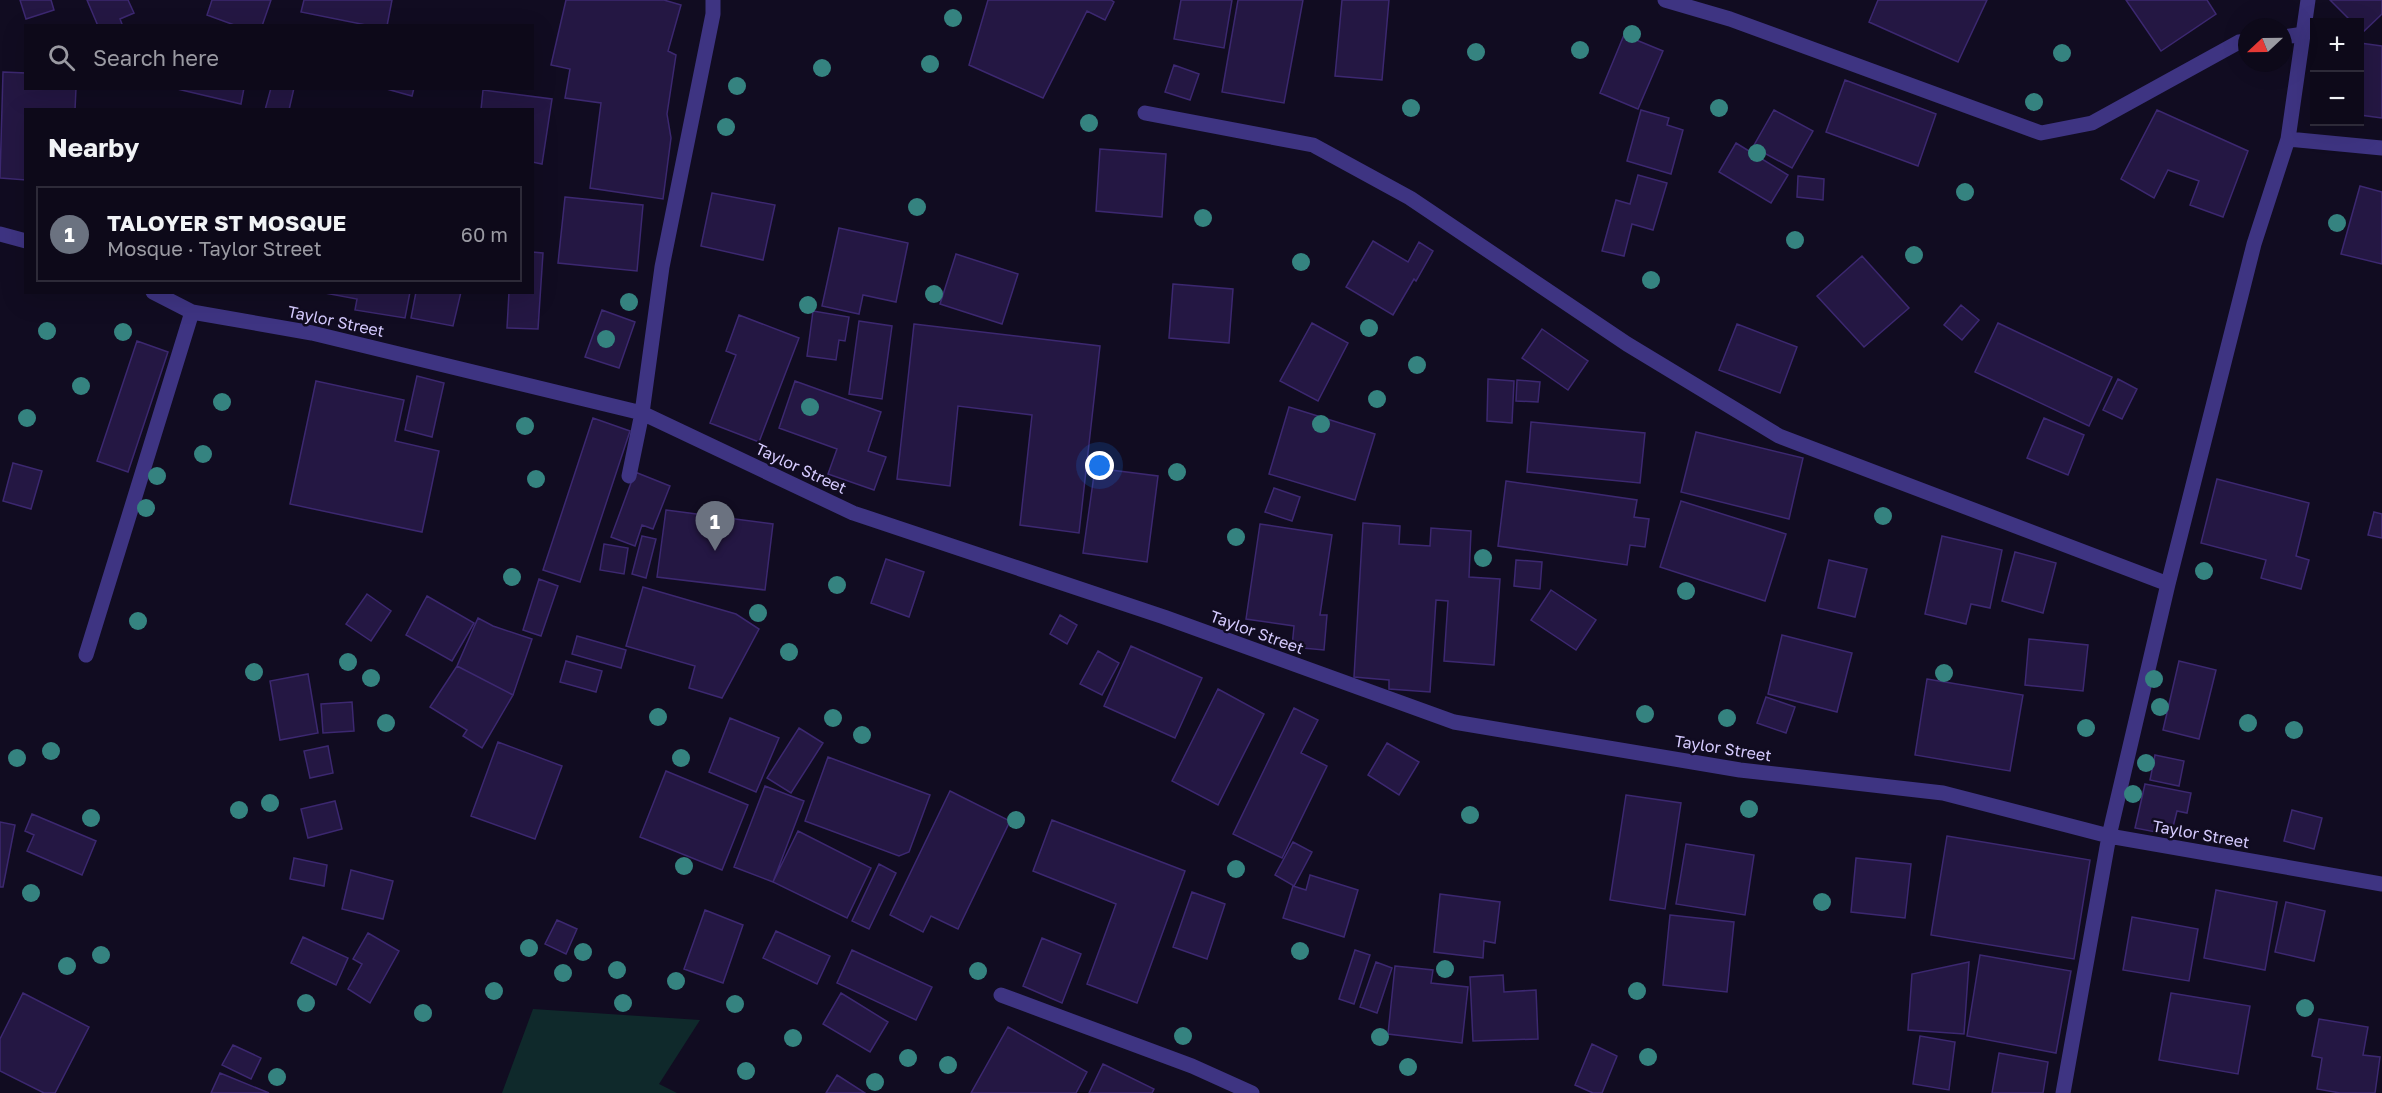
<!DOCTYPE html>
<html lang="en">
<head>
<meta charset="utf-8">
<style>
  :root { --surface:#0d0919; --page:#161222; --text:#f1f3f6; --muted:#9a9aa2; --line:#2d2a38; --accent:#0f766e }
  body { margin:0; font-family:"Golos Text",sans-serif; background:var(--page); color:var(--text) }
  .controls { position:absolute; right:18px; top:18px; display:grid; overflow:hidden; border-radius:0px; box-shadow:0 6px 24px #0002 }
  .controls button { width:54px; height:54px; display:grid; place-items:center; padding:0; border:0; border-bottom:2px solid var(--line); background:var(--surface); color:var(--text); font:30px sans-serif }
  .compass { position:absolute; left:2238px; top:18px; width:54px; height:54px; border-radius:50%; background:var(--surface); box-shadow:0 6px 24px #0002; rotate:248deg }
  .you { position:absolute; left:1100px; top:466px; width:21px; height:21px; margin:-15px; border:4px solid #fff; border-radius:50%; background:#1a73e8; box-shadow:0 0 0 9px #1a73e833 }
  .badge { display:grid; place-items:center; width:39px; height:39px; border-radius:50%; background:var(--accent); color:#fff; font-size:20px; font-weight:700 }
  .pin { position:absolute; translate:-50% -50px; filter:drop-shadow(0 2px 3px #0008) }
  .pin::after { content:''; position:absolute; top:32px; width:21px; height:18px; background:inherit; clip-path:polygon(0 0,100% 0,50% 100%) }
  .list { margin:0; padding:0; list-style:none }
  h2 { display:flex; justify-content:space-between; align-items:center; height:78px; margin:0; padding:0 24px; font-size:26px }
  h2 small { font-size:20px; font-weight:400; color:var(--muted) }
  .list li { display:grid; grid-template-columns:39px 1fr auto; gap:18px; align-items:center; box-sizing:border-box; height:96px; margin:0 12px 12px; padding:0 12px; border:2px solid var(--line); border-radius:0px }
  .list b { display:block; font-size:22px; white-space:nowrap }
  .list p { margin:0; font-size:20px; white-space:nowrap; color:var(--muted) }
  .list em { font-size:20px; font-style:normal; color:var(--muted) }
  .icon { flex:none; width:33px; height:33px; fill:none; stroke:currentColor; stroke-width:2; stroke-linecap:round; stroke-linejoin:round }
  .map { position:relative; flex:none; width:2382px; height:1093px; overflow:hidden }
  .search { position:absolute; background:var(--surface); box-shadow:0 6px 24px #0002; left:24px; top:24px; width:510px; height:66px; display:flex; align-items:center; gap:15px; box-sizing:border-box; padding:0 21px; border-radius:0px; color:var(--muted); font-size:22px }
  .panel { position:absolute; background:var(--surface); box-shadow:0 6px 24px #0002; left:24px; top:108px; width:510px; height:186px; border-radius:0px }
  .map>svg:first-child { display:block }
  .green { fill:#0f292b }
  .building { fill:#241743; stroke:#3c2870; stroke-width:1.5 }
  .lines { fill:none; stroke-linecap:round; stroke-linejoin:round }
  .minor { stroke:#3e3482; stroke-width:15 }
  .tree { fill:#358380 }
  .labels { text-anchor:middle; stroke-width:5; stroke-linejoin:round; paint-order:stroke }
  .street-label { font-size:16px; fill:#d6cbff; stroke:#110c21 }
</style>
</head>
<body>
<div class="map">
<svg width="2382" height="1093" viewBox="0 0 2382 1093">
  <rect width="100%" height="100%" fill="#110c21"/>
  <!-- green -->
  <path class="green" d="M533,1009L700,1020L659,1084L677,1093H502Z"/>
  <!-- building -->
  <path class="building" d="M20,0H51L54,10L26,19Z
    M87,0H128L134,13L120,19L122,24L120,26H98Z
    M212,0H271L262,26H237L207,15Z
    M304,0H392L387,26H371L301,12Z
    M566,0H664L681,5L668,51L676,55L667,114L671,138L663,199L590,188L601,103L565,98L570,69L551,65Z
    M988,0H1111L1114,2L1105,20L1087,11L1043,98L969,65Z
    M1181,0H1232L1224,48L1174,39Z
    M1238,0H1303L1284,103L1222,92Z
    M1342,0H1389L1382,80L1335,76Z
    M1878,0H1987L1958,62L1869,22Z
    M2126,0H2207L2216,14L2161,51Z
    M2330,0H2382V14L2362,33L2360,30V22H2352Z
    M1624,35L1663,51L1638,109L1600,93Z
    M2360,43L2382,46V118L2360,115Z
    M1174,65L1199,74L1190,100L1165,92Z
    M3,72L26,73V88H76L75,110H26V180L0,178Z
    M1845,80L1936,114L1918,166L1826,132Z
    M173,88H244L241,104Z
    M271,88H294L289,110H265Z
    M383,88H414L412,96Z
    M483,90L552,99L542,164L532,162V110H481Z
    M1641,110L1669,118L1667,125L1683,130L1671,174L1627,161Z
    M1774,110L1813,131L1792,168L1753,147Z
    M2157,110L2248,151L2223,217L2190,205L2199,181L2168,170L2154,198L2121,179Z
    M1736,143L1788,175L1771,203L1719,172Z
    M1100,149L1166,154L1162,217L1096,211Z
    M1638,175L1667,183L1653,230L1632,224L1624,256L1602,251L1616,200L1630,204Z
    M1798,176L1824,179L1823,200L1797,197Z
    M2360,186L2382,192V264L2341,254Z
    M712,193L775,205L763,260L701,246Z
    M565,197L643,205L637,271L558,263Z
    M839,228L908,243L896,302L863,295L859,314L822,306Z
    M1373,241L1408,262L1419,242L1433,251L1416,281L1414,279L1393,315L1346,287Z
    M532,252L543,253L538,329L507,328L509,292H532Z
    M956,254L1018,274L1002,324L940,304Z
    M1862,256L1909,308L1864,347L1817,296Z
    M1173,284L1233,289L1229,343L1169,338Z
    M410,292L405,318L355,310L357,299L325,293Z
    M416,292H461L453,326L411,318Z
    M1961,305L1979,320L1962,340L1944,325Z
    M602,310L635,322L619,368L585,357Z
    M813,311L849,317L845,341L839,340L836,360L807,356Z
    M739,315L799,338L759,442L710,423L736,355L726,351Z
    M859,321L892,326L882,399L849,394Z
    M1312,323L1348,343L1318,401L1280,381Z
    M1998,323L2112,377L2089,426L1975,372Z
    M914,324L1100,346L1079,533L1020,525L1032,415L958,406L950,486L897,479Z
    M1737,324L1797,347L1780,393L1719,370Z
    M1542,329L1588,361L1568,390L1522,358Z
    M137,341L168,352L128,472L97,461Z
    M417,376L444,383L432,437L405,430Z
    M1488,379L1514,381L1512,423L1487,421Z
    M2118,379L2137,389L2122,419L2103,410Z
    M1517,380L1540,382L1538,402L1516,401Z
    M316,381L404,400L395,441L439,451L422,532L290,504Z
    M795,381L881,412L868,451L886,457L874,490L828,474L837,449L779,428Z
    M1289,407L1375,434L1355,500L1269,474Z
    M593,418L630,431L580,582L543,570Z
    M2044,418L2084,435L2068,475L2027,458Z
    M1531,422L1645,433L1640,483L1527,472Z
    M1696,432L1803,458L1789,519L1681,492Z
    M13,463L42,471L31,509L3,501Z
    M1095,468L1158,476L1147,562L1083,553Z
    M635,472L670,486L653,529L642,525L635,546L611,537Z
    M2217,479L2309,503L2296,556L2309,560L2301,589L2261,578L2266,560L2201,543Z
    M1506,481L1637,500L1634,517L1649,519L1645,547L1630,545L1627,565L1498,546Z
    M1274,488L1300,497L1292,521L1265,512Z
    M1681,501L1786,534L1765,601L1660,567Z
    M666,510L773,524L765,590L657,577Z
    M2374,512L2382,514V538L2368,535Z
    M1363,523L1400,526L1399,544L1430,546L1431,528L1471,531L1469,577L1500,579L1494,665L1444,661L1448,601L1436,600L1430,692L1389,689V680L1354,677Z
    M1260,524L1332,535L1320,615H1327L1324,650L1292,647L1294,626L1246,619Z
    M642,536L656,539L646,578L632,574Z
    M1942,536L2002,550L1990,608L1971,604L1966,624L1925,614Z
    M604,544L628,548L624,574L600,570Z
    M2015,552L2056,563L2043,613L2002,601Z
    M886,559L924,572L909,617L871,603Z
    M1516,560L1542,562L1540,589L1514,586Z
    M1829,560L1867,569L1855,617L1818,608Z
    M539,579L558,586L541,636L523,630Z
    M643,587L736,614L759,629L722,698L689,688L695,666L626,646Z
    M1551,590L1596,620L1576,650L1531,620Z
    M367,594L391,611L371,641L346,624Z
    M427,596L474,623L452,661L406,635Z
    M1060,615L1077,625L1067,644L1050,634Z
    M478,618L493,626L532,639L513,695L457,666Z
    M1782,635L1852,653L1837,712L1768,694Z
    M577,636L626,650L621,668L572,654Z
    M2029,639L2088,645L2083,691L2025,685Z
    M1131,646L1202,678L1175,738L1104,706Z
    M1098,651L1119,663L1102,695L1080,684Z
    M566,661L602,671L596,692L560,682Z
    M2179,661L2216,670L2199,739L2163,730Z
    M457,666L513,695L482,748L463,736L467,730L430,707Z
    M308,674L318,733L280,740L270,681Z
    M1927,679L2023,695L2010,771L1915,755Z
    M1218,689L1264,714L1218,805L1172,781Z
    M1766,697L1795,707L1786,733L1757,723Z
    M352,702L354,731L323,733L321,704Z
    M1294,708L1318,720L1301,753L1327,766L1282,858L1233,834Z
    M730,718L779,738L756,792L709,772Z
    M799,728L823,743L791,793L767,778Z
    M498,742L562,766L535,839L471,816Z
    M1387,743L1419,762L1399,795L1368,775Z
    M328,746L333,773L310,778L304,751Z
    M2155,755L2184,761L2179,786L2150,780Z
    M828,757L930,795L909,852L899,856L805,821Z
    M666,771L748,805L722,870L640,837Z
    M2145,784L2191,793L2187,813L2177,811L2171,835L2135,828Z
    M765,786L804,801L773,882L734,867Z
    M950,791L1010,821L958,929L931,916L923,932L890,915Z
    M1626,795L1681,803L1665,909L1610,900Z
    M335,801L342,829L308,838L301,809Z
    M2292,810L2322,818L2314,849L2284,841Z
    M32,814L96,841L82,875L27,851L34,835L25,831Z
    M1052,820L1185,871L1137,1003L1087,984L1116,904L1033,871Z
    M0,822L15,825L3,887H0Z
    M798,831L871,868L847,918L773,882Z
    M1947,836L2090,860L2074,959L1931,935Z
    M1293,842L1312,852L1294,886L1275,875Z
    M1686,844L1754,855L1745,915L1676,904Z
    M294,858L327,865L324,886L290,879Z
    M1856,858L1911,864L1905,918L1851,912Z
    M879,864L896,873L869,929L852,921Z
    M351,870L393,881L383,919L342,909Z
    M1310,875L1358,890L1344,937L1283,918L1293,886L1306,890Z
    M2216,890L2277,902L2265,970L2204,958Z
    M1192,892L1225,904L1207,959L1173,947Z
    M1440,894L1500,902L1495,943L1484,941L1483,958L1434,952Z
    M2286,902L2325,911L2314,961L2275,952Z
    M705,910L743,925L723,983L684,969Z
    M1670,915L1734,922L1727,992L1663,985Z
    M2132,917L2198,929L2189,981L2123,970Z
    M557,920L577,929L566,954L545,944Z
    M776,931L830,956L817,984L763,958Z
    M368,933L399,951L370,1003L348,989L362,964L353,959Z
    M303,937L348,958L336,985L291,963Z
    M1042,938L1081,954L1062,1003L1023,986Z
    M852,950L932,987L916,1020L837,983Z
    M1355,950L1370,955L1354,1004L1339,999Z
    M1980,955L2071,971L2056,1053L1967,1036Z
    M1376,962L1392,968L1377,1013L1360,1007Z
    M1969,962L1964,1034L1908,1030L1912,974Z
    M1395,966L1433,970L1431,983L1468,987L1462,1043L1388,1034Z
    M1503,975L1504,992L1536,990L1538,1039L1473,1041L1470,977Z
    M23,993L89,1027L55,1093H44L0,1071V1039Z
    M841,993L888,1022L870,1052L823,1024Z
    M2171,993L2250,1006L2238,1074L2159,1060Z
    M2319,1019L2368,1027L2363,1055L2380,1057L2375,1093H2340L2317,1089L2322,1058L2312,1056Z
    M1008,1027L1087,1072L1076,1093H971Z
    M1920,1036L1955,1042L1949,1090L1913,1084Z
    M1592,1044L1617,1056L1602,1093H1593L1575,1085Z
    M233,1045L261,1058L251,1079L222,1065Z
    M1999,1053L2048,1062L2043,1093H1992Z
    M1103,1064L1154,1089L1152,1093H1089Z
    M220,1073L269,1093H211Z
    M837,1075L865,1093H826Z"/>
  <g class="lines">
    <!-- minor -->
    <path class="minor" d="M1665,0L1730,19L2041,133L2092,123L2239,42L2247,41
      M2283,37L2304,34
      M1145,113L1313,145L1410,198L1627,344L1779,436L2168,584
      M2288,139L2382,148
      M0,234L26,241
      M153,292L192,312L312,333L642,413L853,513L1164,617L1454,722L1740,770L1943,793L2109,836L2382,884
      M629,476L642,413L662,267L713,14V0
      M86,655L192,312
      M1001,995L1192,1066L1252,1093
      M2063,1093L2109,836L2168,584L2254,244L2288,139L2308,0"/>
  </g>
  <!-- trees -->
  <g class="tree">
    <circle cx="953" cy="18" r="9"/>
    <circle cx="1632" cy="34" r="9"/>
    <circle cx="1580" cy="50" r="9"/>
    <circle cx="1476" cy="52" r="9"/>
    <circle cx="2062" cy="53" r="9"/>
    <circle cx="930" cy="64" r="9"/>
    <circle cx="822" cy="68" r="9"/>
    <circle cx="737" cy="86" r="9"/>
    <circle cx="2034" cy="102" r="9"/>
    <circle cx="1411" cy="108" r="9"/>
    <circle cx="1719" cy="108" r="9"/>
    <circle cx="1089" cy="123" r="9"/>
    <circle cx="726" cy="127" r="9"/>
    <circle cx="1757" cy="153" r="9"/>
    <circle cx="1965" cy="192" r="9"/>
    <circle cx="917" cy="207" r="9"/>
    <circle cx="1203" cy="218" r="9"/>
    <circle cx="2337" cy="223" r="9"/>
    <circle cx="1795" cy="240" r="9"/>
    <circle cx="1914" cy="255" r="9"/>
    <circle cx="1301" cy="262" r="9"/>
    <circle cx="1651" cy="280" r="9"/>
    <circle cx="934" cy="294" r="9"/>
    <circle cx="629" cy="302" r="9"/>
    <circle cx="808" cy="305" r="9"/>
    <circle cx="1369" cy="328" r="9"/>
    <circle cx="47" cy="331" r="9"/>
    <circle cx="123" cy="332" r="9"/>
    <circle cx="606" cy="339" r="9"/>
    <circle cx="1417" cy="365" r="9"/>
    <circle cx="81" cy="386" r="9"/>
    <circle cx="1377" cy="399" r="9"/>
    <circle cx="222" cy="402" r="9"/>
    <circle cx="810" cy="407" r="9"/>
    <circle cx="27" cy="418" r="9"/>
    <circle cx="1321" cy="424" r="9"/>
    <circle cx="525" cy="426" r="9"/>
    <circle cx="203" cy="454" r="9"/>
    <circle cx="1177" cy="472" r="9"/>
    <circle cx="157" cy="476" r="9"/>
    <circle cx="536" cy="479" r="9"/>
    <circle cx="146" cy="508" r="9"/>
    <circle cx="1883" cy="516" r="9"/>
    <circle cx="1236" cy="537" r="9"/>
    <circle cx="1483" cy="558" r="9"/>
    <circle cx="2204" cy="571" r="9"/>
    <circle cx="512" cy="577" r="9"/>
    <circle cx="837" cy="585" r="9"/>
    <circle cx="1686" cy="591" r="9"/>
    <circle cx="758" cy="613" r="9"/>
    <circle cx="138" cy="621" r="9"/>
    <circle cx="789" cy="652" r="9"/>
    <circle cx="348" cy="662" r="9"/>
    <circle cx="254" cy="672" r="9"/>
    <circle cx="1944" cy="673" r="9"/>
    <circle cx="371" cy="678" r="9"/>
    <circle cx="2154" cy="679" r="9"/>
    <circle cx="2160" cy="707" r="9"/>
    <circle cx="1645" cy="714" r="9"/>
    <circle cx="658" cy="717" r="9"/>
    <circle cx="833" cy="718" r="9"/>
    <circle cx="1727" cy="718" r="9"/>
    <circle cx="386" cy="723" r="9"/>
    <circle cx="2248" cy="723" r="9"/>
    <circle cx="2086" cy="728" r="9"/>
    <circle cx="2294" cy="730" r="9"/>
    <circle cx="862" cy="735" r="9"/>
    <circle cx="51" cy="751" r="9"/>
    <circle cx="17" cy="758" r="9"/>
    <circle cx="681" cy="758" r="9"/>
    <circle cx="2146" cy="763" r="9"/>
    <circle cx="2133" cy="794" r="9"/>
    <circle cx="270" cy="803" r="9"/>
    <circle cx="1749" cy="809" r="9"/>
    <circle cx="239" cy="810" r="9"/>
    <circle cx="1470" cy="815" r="9"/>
    <circle cx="91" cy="818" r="9"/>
    <circle cx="1016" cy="820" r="9"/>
    <circle cx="684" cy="866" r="9"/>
    <circle cx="1236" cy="869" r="9"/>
    <circle cx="31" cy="893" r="9"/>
    <circle cx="1822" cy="902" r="9"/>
    <circle cx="529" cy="948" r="9"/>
    <circle cx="1300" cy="951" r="9"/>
    <circle cx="583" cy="952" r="9"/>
    <circle cx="101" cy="955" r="9"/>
    <circle cx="67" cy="966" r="9"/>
    <circle cx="1445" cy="969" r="9"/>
    <circle cx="617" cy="970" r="9"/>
    <circle cx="978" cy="971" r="9"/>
    <circle cx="563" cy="973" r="9"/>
    <circle cx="676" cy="981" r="9"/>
    <circle cx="494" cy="991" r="9"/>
    <circle cx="1637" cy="991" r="9"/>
    <circle cx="306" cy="1003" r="9"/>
    <circle cx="623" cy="1003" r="9"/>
    <circle cx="735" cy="1004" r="9"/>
    <circle cx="2305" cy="1008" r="9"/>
    <circle cx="423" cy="1013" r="9"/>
    <circle cx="1183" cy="1036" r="9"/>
    <circle cx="1380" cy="1037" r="9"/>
    <circle cx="793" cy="1038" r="9"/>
    <circle cx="1648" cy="1057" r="9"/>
    <circle cx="908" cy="1058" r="9"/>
    <circle cx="948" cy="1065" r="9"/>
    <circle cx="1408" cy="1067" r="9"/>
    <circle cx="746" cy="1071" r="9"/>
    <circle cx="277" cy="1077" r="9"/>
    <circle cx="875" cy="1082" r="9"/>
  </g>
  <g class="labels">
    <!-- street labels -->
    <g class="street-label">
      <text transform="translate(336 321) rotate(12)" y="6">Taylor Street</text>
      <text transform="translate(801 468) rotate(25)" y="6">Taylor Street</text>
      <text transform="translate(1257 632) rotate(20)" y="6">Taylor Street</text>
      <text transform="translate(1723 748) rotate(9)" y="6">Taylor Street</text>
      <text transform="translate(2201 834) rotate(10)" y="6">Taylor Street</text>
    </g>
  </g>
</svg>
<div class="controls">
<button>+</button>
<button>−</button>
</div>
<svg class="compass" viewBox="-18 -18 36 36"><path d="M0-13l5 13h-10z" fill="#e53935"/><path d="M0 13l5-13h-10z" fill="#9a9aa2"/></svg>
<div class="you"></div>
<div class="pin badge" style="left:715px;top:551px;background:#6b7280">1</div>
<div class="search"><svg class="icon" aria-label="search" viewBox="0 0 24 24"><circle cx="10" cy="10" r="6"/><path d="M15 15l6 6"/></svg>Search here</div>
<section class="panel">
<h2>Nearby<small></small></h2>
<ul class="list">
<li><span class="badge" style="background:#6b7280">1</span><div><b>TALOYER ST MOSQUE</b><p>Mosque · Taylor Street</p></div><em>60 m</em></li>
</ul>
</section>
</div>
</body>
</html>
